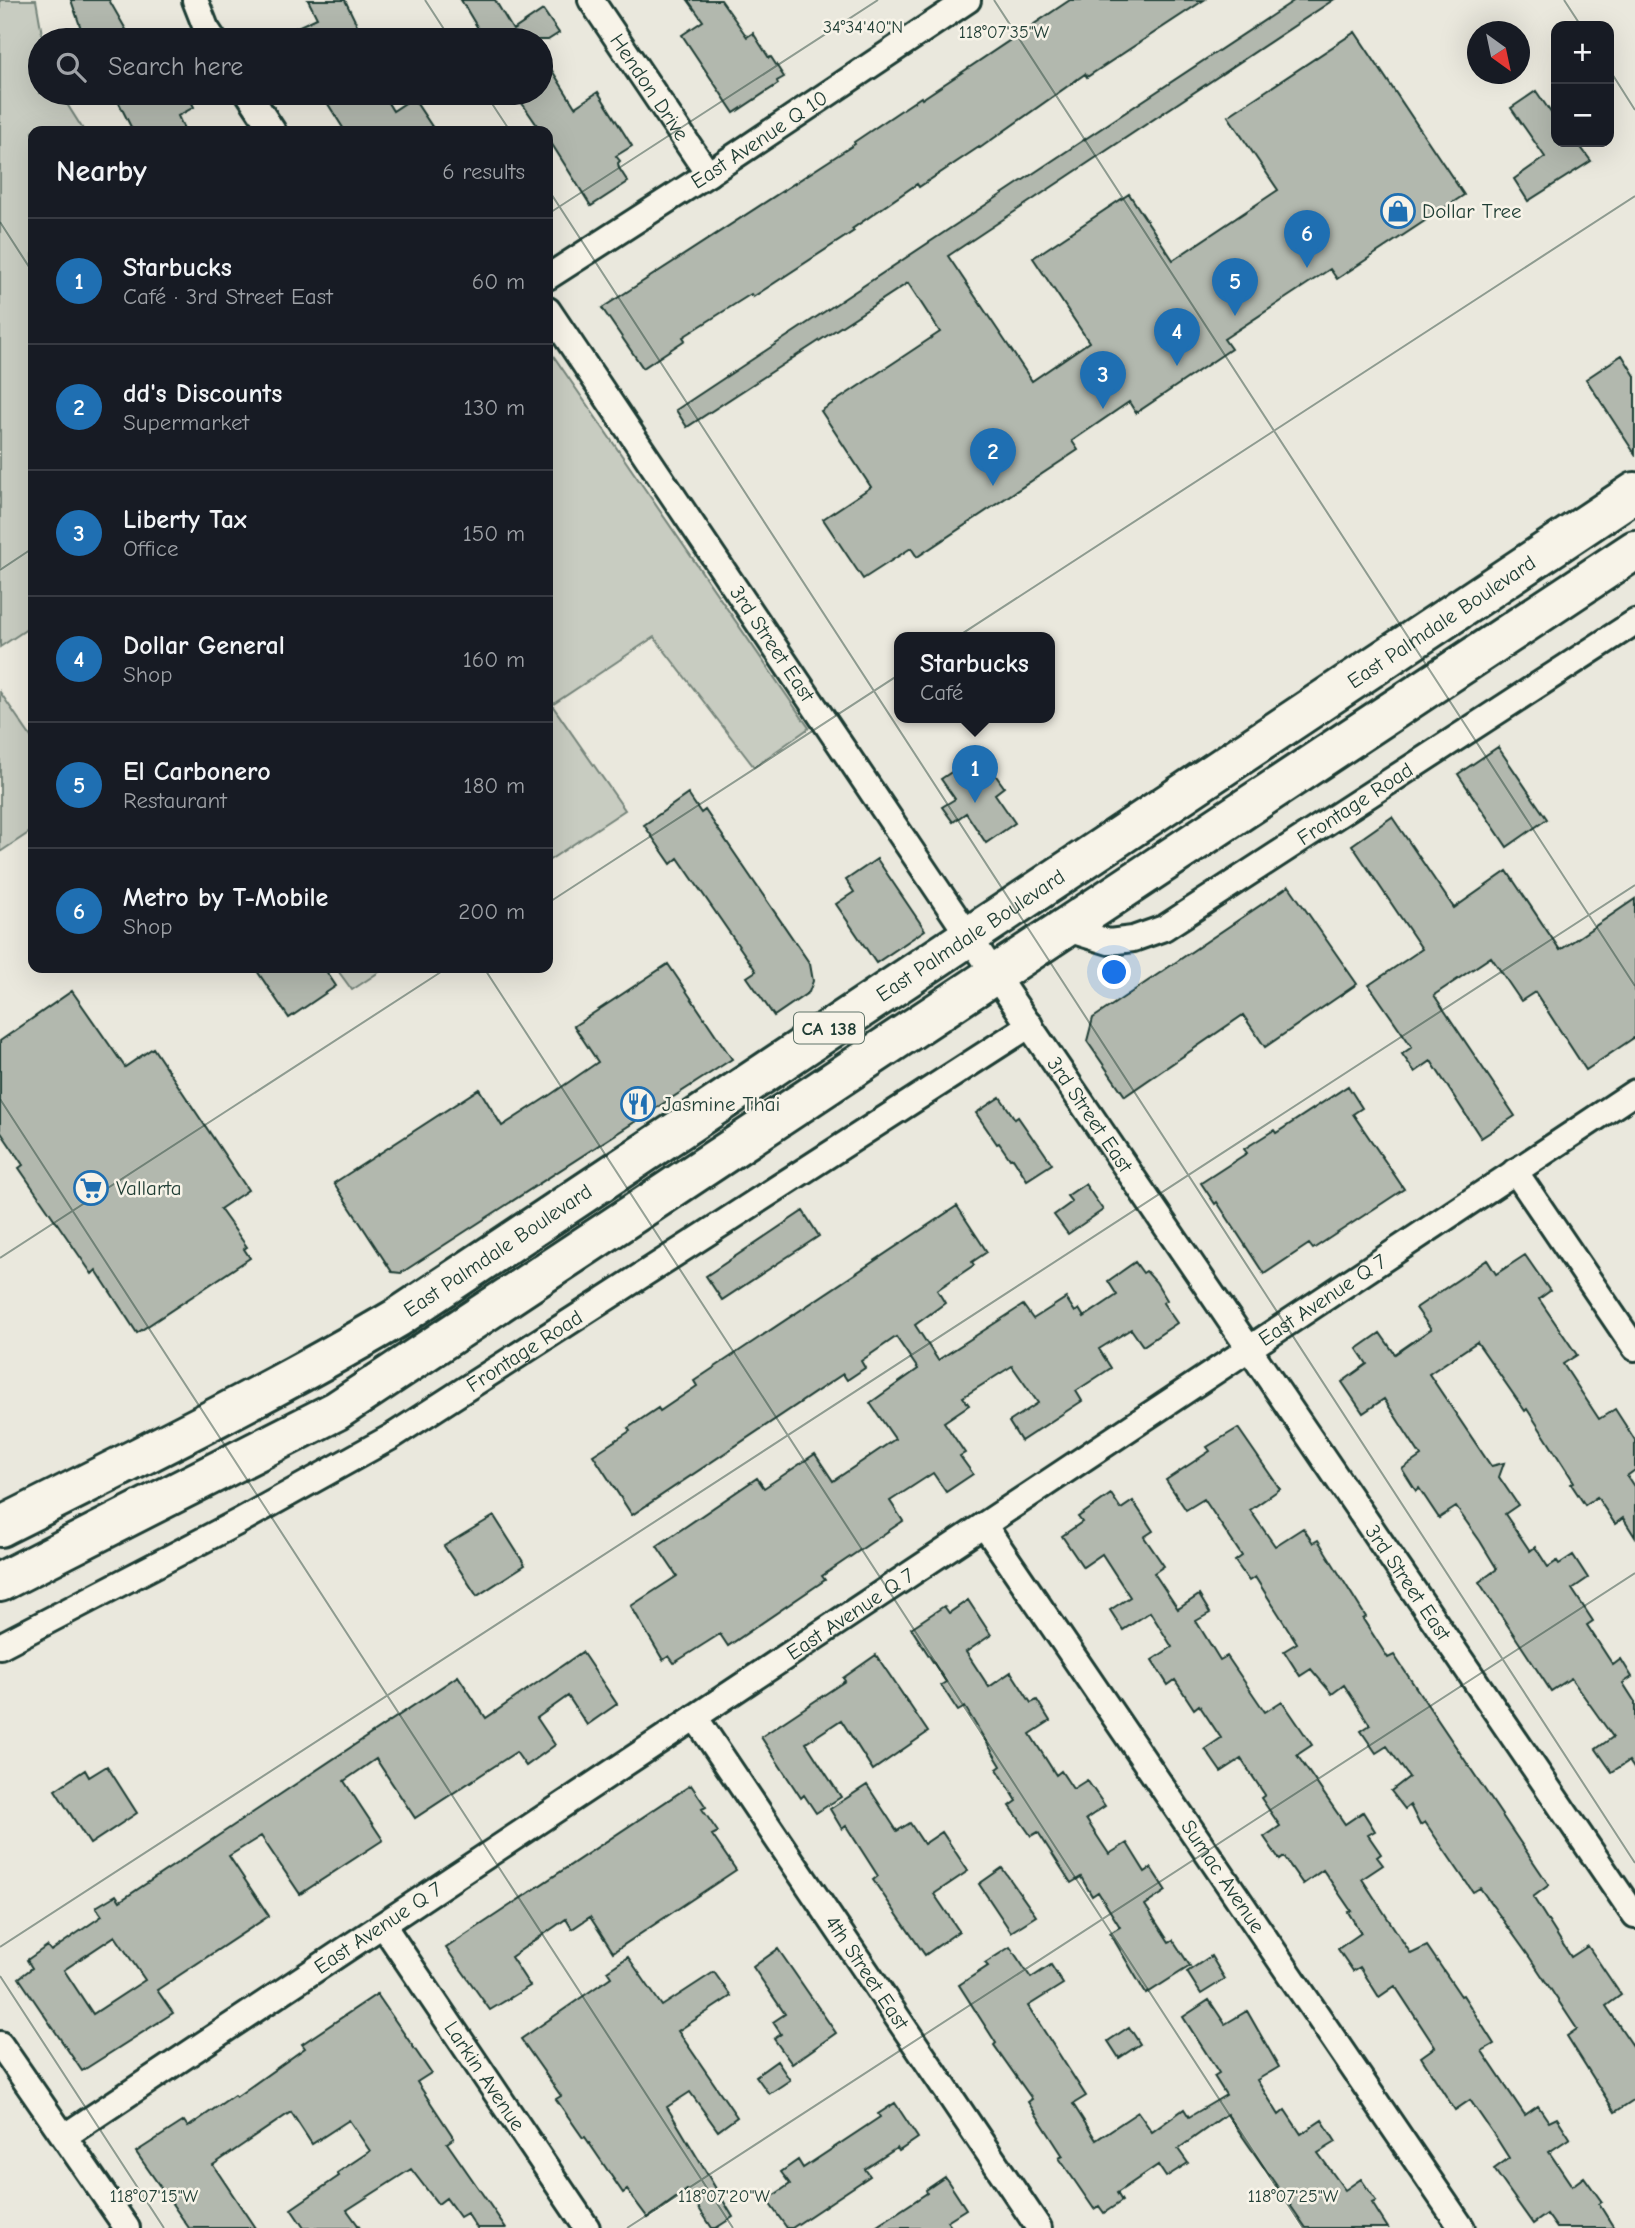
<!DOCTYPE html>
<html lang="en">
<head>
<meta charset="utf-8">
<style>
  :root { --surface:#171b24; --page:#20242c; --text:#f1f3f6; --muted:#9ea1a6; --line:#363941; --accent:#1f6fb2 }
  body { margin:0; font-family:"Comic Neue",sans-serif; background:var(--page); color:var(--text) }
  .controls { position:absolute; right:21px; top:21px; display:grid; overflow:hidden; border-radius:14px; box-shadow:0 7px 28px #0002 }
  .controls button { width:63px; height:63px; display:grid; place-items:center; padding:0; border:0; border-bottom:2px solid var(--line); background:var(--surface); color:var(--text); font:35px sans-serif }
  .compass { position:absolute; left:1467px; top:21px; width:63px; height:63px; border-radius:50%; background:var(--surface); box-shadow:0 7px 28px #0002; rotate:147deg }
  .you { position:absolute; left:1115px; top:973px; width:24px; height:24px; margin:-18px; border:5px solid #fff; border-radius:50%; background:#1a73e8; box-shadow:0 0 0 10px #1a73e833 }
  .badge { display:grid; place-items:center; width:46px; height:46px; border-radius:50%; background:var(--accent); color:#fff; font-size:23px; font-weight:700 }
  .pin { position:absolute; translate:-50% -58px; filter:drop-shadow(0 2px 4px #0008) }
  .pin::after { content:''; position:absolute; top:37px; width:24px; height:21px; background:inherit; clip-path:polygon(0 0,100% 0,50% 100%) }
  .popup { position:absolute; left:894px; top:632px; width:161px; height:91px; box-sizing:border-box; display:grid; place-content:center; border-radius:14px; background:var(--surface); filter:drop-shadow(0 2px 5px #0005); font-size:23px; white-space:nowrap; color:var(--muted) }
  .popup b { font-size:26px; color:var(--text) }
  .popup::after { content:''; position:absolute; left:50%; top:100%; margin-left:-14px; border:14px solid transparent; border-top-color:var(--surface) }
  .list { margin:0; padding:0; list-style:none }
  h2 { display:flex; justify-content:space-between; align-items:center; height:91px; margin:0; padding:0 28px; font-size:30px }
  h2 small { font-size:23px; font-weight:400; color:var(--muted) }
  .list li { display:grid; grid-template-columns:46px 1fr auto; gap:21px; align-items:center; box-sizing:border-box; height:126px; padding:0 28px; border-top:2px solid var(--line) }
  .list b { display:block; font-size:26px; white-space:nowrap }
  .list p { margin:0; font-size:23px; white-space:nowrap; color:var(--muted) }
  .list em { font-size:23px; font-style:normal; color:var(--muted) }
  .icon { flex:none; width:38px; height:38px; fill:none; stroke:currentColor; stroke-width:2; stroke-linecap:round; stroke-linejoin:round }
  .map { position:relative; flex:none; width:1635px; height:2228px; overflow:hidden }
  .search { position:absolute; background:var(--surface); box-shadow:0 7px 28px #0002; left:28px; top:28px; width:525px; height:77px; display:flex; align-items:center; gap:18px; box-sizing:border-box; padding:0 24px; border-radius:38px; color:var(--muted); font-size:26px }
  .panel { position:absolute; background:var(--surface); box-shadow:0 7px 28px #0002; left:28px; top:126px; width:525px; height:847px; border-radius:14px }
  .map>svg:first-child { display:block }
  .green { fill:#c8ccc1; stroke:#74847a; stroke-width:2 }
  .building { fill:#b2b8ae; stroke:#1f3d34; stroke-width:2; fill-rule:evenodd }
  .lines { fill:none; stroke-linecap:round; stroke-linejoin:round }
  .street-casing { stroke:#1f3d34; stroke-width:30 }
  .highway-casing { stroke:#1f3d34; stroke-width:44 }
  .street { stroke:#f7f3e8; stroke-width:24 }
  .highway { stroke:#f7f3e8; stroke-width:38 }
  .ticks { fill:none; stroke:#1f3d34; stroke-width:2; stroke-opacity:0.45 }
  .labels { text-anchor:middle; stroke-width:5; stroke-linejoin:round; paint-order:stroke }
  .shield { fill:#f7f3e8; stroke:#60746a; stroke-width:2 }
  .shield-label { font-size:19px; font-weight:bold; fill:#1f3d34 }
  .street-label { font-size:21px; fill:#1f3d34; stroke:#f7f3e8 }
  .poi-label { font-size:21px; fill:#1f3d34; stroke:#f7f3e8; text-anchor:start }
  .ticks-label { font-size:18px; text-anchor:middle; fill:#1f3d34; stroke:#f7f3e8; stroke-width:5; stroke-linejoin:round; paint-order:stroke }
</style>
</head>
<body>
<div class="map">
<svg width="1635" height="2228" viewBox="0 0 1635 2228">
  <rect width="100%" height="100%" fill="#eae8dd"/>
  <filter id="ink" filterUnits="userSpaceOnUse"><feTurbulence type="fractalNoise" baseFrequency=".0143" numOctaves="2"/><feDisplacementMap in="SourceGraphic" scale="14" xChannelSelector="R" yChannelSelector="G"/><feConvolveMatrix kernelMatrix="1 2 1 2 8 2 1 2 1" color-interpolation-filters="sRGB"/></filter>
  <g filter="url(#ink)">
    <!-- green -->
    <path class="green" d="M0,0H36L43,40H40V93H60L84,131H33V625L0,647Z
      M548,348L809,728L754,767L654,637L552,705L625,810L548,861Z
      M0,692L33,740V830L0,852Z
      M336,968H385L352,990Z"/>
    <!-- building -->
    <path class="building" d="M71,0H109L132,40H85Z
      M308,0H345L359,29L346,35L348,40H269L317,18Z
      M461,0H495L513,30L543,10L559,33L548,40H485Z
      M688,0H721L747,37L753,33L769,58L771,57L784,77L777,81L778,84L734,113L682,35L703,21Z
      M1070,0H1204L1087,77L1085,74L980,148L979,147L919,187L917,184L852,229L854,231L753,297L751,294L683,337L685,340L643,368L602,308L855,144L854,142L921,97L922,99Z
      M1295,0H1333L948,256L1032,381L1089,342L1033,258L1129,194L1173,260L1278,190L1228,116L1355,32L1464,195L1337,279L1330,269L1224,339L1231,349L1136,413L1129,402L1072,441L1078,450L917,557L911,548L863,579L823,519L871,487L821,411L940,332L908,283L687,427L676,410Z
      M541,53L575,107L598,92L632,146L616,156L620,161L618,163L619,168L628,182L591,206L548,138V131H541L515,93H541Z
      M1536,91L1556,120V142H1577L1591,161L1528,201L1514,179L1545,157L1511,108Z
      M114,93H187L194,107L178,116L185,131H133Z
      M346,93H382L393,111L413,98L435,131H345L328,104Z
      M1622,355L1635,376V454L1586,379Z
      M1498,747L1547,819L1507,847L1458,774Z
      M971,759L985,779L994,773L1004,787L995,794L1015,823L986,843L966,813L953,822L942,807L955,799L941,779Z
      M688,794L701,813L705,810L810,964L813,981L809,992L774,1016L747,977L756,971L678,858L671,864L644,825Z
      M1392,817L1454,908L1507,871L1560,950L1635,899V1037L1586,1070L1535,992L1521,1001L1491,957L1434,995L1515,1116L1481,1138L1431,1061L1415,1072L1402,1054L1412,1047L1369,985L1422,949L1352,845Z
      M877,859L925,930L876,963L836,904L854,892L846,880Z
      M1289,886L1357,984L1265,1047L1243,1015L1125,1096L1087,1041L1093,1018Z
      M668,964L732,1059L401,1273L392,1272L334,1183L479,1089L502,1126L550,1095L598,1062L574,1026Z
      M255,968H324L336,986L289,1018Z
      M72,991L125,1067L153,1048L248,1190L220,1209L247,1247L244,1249L250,1258L137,1333L96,1270L92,1274L19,1168L23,1165L0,1131V1041Z
      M1348,1086L1362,1108L1353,1114L1404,1189L1313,1249L1309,1244L1264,1274L1217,1202L1215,1204L1201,1183L1247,1153L1244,1149L1274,1130L1276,1133Z
      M1000,1097L1015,1119L1018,1117L1034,1140L1035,1139L1052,1164L1027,1180L1013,1158L1010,1159L999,1143L997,1144L976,1113Z
      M1085,1184L1103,1210L1068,1234L1054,1215L1072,1202L1067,1196Z
      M957,1206L987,1252L972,1262L974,1265L937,1290L945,1303L915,1325L938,1360L1023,1305L1033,1319L1066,1298L1075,1312L1079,1309L1084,1317L1117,1295L1108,1281L1135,1262L1143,1273L1146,1271L1156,1282L1167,1300L1163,1303L1177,1323L1143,1346L1131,1329L1099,1349L1111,1368L1076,1391L1082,1401L1021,1441L1009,1422L1038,1403L1012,1366L963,1397L969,1405L944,1422L965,1453L960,1456L973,1474L946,1492L933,1473L890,1501L903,1521L822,1576L825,1580L728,1646L720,1634L674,1663L669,1656L663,1660L631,1606L677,1576L657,1546L757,1478L764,1488L815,1454L833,1481L895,1439L870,1403L918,1369L896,1337L861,1361L865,1368L847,1380L843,1374L632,1515L593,1455L630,1431L628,1428L658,1408L660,1411L697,1386L694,1381Z
      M803,1211L819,1236L722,1300L706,1276Z
      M1525,1255L1550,1291L1539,1299L1577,1355L1563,1364L1599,1419L1615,1409L1635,1440V1470L1627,1476L1635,1488V1537L1623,1518L1615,1524L1597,1497L1585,1505L1571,1484L1574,1482L1527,1409L1525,1411L1477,1342L1429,1374L1491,1466L1504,1463L1499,1477L1518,1505L1505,1514L1530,1551L1535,1547L1548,1567L1557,1561L1559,1564L1573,1555L1588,1578L1572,1589L1593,1621L1587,1625L1613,1665L1621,1659L1632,1677L1623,1683L1635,1702V1770L1629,1761L1612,1772L1596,1749L1613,1737L1571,1678L1551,1691L1479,1582L1497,1569L1480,1541L1456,1507L1439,1518L1419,1488L1416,1491L1402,1469L1421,1456L1384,1399L1363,1413L1342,1382L1367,1364L1357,1349L1380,1333L1395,1354L1431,1329L1416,1308L1487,1260L1496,1274Z
      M1238,1428L1280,1489L1250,1510L1275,1546L1303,1528L1313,1543L1318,1540L1366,1617L1363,1619L1388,1658L1394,1655L1549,1885L1533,1897L1571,1957L1588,1946L1621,1995L1606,2006L1635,2049V2099L1615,2112L1567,2036L1577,2029L1528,1955L1480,1888L1473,1892L1425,1822L1420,1825L1410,1805L1405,1809L1391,1791L1409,1777L1387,1746L1376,1753L1361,1731L1370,1725L1344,1685L1332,1694L1311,1669L1300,1676L1284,1651L1297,1643L1255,1577L1249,1581L1235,1561L1242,1556L1204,1499L1186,1510L1166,1480L1210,1451L1207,1447Z
      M1111,1494L1121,1509L1133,1501L1153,1531L1144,1537L1164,1566L1154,1573L1178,1609L1199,1595L1210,1613L1196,1621L1220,1660L1227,1656L1265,1712L1282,1701L1312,1745L1297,1755L1345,1824L1363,1812L1375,1831L1368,1835L1381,1854L1377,1857L1383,1865L1362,1879L1411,1954L1427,1946L1461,1996L1463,1995L1494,2044L1482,2051L1525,2115L1538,2106L1549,2122L1557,2118L1570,2138L1549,2152L1572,2186L1584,2177L1602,2202L1599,2204L1614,2228H1557L1547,2214L1533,2224L1494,2169L1509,2158L1497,2139L1470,2100L1455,2110L1421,2057L1435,2047L1395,1986L1379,1997L1360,1967L1353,1971L1338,1949L1361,1933L1348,1912L1351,1911L1323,1870L1303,1884L1284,1857L1280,1860L1264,1837L1280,1826L1261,1798L1265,1795L1241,1759L1221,1772L1205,1749L1221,1738L1199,1705L1194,1709L1175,1680L1168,1685L1152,1660L1172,1647L1150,1612L1123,1630L1110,1610L1130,1597L1102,1554L1083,1567L1062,1536L1082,1522L1078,1517Z
      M494,1516L525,1565L477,1596L444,1546Z
      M968,1600L991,1635L966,1652L989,1687L1011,1672L1031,1703L1037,1700L1050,1721L1030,1734L1056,1775L1061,1771L1073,1789L1087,1780L1105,1806L1086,1819L1109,1854L1127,1843L1145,1872L1151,1868L1166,1891L1145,1905L1169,1942L1173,1940L1190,1966L1146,1994L1110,1933L1120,1927L1098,1892L1092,1896L1081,1877L1071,1883L1038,1832L1031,1836L1010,1806L1017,1801L997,1769L1001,1766L965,1707L958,1711L941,1685L946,1682L911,1628L944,1606L949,1613Z
      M582,1652L617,1704L587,1725L568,1696L537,1718L555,1745L526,1766L516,1752L415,1818L376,1759L344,1781L383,1840L300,1894L261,1836L229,1856L269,1916L157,1990L173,2013L82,2071L19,1978L32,1968L27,1960L47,1946L51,1951L102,1916L96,1907L116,1895L120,1901L458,1676L486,1718ZM115,1936L145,1980L93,2014L64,1970Z
      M876,1655L928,1732L873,1770L841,1720L806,1743L841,1797L816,1813L804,1795L801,1798L761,1737L845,1681L843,1678Z
      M107,1766L137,1813L90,1844L55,1790L85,1770L89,1777Z
      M691,1785L706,1807L702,1809L718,1832L712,1835L736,1870L613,1952L590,1917L572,1929L566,1919L511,1957L530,1986L490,2010L446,1948Z
      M867,1785L897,1831L910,1823L924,1844L942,1832L968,1871L934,1894L959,1931L925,1955L873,1880L878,1876L846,1826L842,1829L830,1809Z
      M1002,1868L1036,1916L1011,1932L979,1884Z
      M1010,1947L1031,1978L1051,1965L1063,1984L1028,2006L1086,2096L1073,2104L1096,2140L1138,2112L1152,2132L1184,2109L1189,2117L1226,2095L1214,2076L1219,2073L1183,2017L1209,2000L1225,2024L1247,2011L1279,2067L1257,2080L1279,2115L1285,2110L1301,2134L1322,2120L1336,2142L1318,2153L1345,2190L1361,2179L1376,2201L1372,2203L1388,2228H1306L1227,2114L1178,2149L1188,2163L1166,2177L1158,2165L1117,2193L1122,2201L1104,2213L1099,2206L1094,2209L1059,2158L1063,2156L1028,2102L1032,2099L994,2045L996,2043L959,1985L988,1966L985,1963Z
      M778,1949L836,2033L792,2064L774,2039L781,2034L773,2022L785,2014L753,1967Z
      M1211,1956L1225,1979L1201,1994L1187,1972Z
      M628,1957L662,2006L714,1972L731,1996L678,2031L737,2117L718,2131L690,2092L667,2107L733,2217L716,2228H712L687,2190L648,2218L627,2190L623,2193L585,2137L583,2138L556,2099L561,2096L521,2039L611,1977L607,1971Z
      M377,1994L431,2073L417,2082L454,2138L447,2143L506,2228H477L467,2213L460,2217L446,2198L438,2204L411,2169L347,2210L360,2228H304L291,2209L339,2176L337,2173L370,2151L349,2120L312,2144L291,2112L213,2165L255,2228H189L136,2152L184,2121L188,2127L234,2095L236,2097L305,2048L302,2044Z
      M1129,2027L1140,2044L1119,2058L1108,2041Z
      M777,2061L790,2080L769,2094L756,2076Z
      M895,2103L918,2138L899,2151L897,2148L865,2169L870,2176L792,2228H787L767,2200L790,2184L781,2172L798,2160L803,2168L880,2117L878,2114Z
      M945,2177L966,2209L947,2221L952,2228H874L927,2193L926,2190Z"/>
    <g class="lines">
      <!-- street casing -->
      <g class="street-casing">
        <g id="street">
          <path d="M195,0L206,28L214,40"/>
          <path id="s1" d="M591,0L708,174"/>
          <path d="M248,93L273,131"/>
          <path id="s2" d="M548,277L708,174L968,0"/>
          <path id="s3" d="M548,310L995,975L1635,1916"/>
          <path id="s4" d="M1064,928L1109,942L1133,939L1164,928L1635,622"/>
          <path d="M1515,1171L1635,1348"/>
          <path id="s5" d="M984,1525L1462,2228"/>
          <path id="s6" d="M0,1646L238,1522L391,1437L1030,1025"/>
          <path id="s7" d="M695,1717L1039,2228"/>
          <path id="s8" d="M383,1925L587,2228"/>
          <path d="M0,2044L127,2228"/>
          <path id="s9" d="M65,2136L1635,1092"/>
        </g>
      </g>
      <!-- highway casing -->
      <g class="highway-casing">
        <g id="highway">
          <path id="s10" d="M0,1527C134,1460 268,1394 397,1318C809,1041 1224,769 1635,492"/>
          <path d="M0,1582L336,1411L1635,550"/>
        </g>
      </g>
      <!-- street -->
      <use href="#street" class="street"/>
      <!-- highway -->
      <use href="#highway" class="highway"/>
    </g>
  </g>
  <!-- ticks -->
  <path class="ticks" d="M425,0L451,40M994,0L1635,986M1564,0L1581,26M1609,69L1635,110M485,93L510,131M548,189L1635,1863M548,214L878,0M0,222L33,273M0,570L33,548M548,903L1635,196M484,968L1303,2228M0,1099L733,2228M0,1258L447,968M0,1947L1635,885M0,1976L164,2228M627,2228L1635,1573"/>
  <!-- icons -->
  <defs>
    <g id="shop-ring" transform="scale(1.75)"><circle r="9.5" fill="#f7f3e8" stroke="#1f6fb2" stroke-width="1.5"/><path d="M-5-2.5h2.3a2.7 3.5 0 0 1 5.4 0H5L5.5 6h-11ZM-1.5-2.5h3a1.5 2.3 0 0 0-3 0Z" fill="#1f6fb2"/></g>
    <g id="restaurant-ring" transform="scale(1.75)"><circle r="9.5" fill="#f7f3e8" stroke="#1f6fb2" stroke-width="1.5"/><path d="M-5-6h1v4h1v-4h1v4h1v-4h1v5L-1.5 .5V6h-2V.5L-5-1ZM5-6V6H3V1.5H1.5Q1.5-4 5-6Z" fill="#1f6fb2"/></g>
    <g id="supermarket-ring" transform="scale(1.75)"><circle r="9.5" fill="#f7f3e8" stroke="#1f6fb2" stroke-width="1.5"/><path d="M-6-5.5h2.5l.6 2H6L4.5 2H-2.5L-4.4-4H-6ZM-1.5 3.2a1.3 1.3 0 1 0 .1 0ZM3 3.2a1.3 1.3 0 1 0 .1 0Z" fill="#1f6fb2"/></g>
  </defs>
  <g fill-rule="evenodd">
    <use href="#shop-ring" x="1398" y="211"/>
    <use href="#restaurant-ring" x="638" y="1104"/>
    <use href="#supermarket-ring" x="91" y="1188"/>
  </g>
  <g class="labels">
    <!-- shield labels -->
    <rect class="shield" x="794" y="1012.5" width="70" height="31" rx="5"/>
    <g class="shield-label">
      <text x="829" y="1035">CA 138</text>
    </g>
    <!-- street labels -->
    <g class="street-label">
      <text dy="7" stroke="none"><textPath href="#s1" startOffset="105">Hendon Drive</textPath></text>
      <text dy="7" stroke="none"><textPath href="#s2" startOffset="252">East Avenue Q 10</textPath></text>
      <text dy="7" stroke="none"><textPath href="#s10" startOffset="1704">East Palmdale Boulevard</textPath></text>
      <text dy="7" stroke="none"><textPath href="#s3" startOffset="402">3rd Street East</textPath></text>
      <text dy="7" stroke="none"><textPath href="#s4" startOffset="332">Frontage Road</textPath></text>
      <text dy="7" stroke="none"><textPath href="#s10" startOffset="1138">East Palmdale Boulevard</textPath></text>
      <text dy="7" stroke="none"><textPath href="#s3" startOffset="970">3rd Street East</textPath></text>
      <text dy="7" stroke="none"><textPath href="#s10" startOffset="570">East Palmdale Boulevard</textPath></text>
      <text dy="7" stroke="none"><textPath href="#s9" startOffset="1510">East Avenue Q 7</textPath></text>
      <text dy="7" stroke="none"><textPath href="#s6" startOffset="602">Frontage Road</textPath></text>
      <text dy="7" stroke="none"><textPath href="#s3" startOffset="1536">3rd Street East</textPath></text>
      <text dy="7" stroke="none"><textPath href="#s9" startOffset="943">East Avenue Q 7</textPath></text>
      <text dy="7" stroke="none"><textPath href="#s5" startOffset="425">Sumac Avenue</textPath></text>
      <text dy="7" stroke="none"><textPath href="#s9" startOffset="376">East Avenue Q 7</textPath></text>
      <text dy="7" stroke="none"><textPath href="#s7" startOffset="308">4th Street East</textPath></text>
      <text dy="7" stroke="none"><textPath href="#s8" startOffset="182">Larkin Avenue</textPath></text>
    </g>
    <!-- poi labels -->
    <g class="poi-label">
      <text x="1422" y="218">Dollar Tree</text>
      <text x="662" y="1111">Jasmine Thai</text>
      <text x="116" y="1195">Vallarta</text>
    </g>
  </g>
  <g class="ticks-label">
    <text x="863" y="33">34°34'40"N</text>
    <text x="1004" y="38">118°07'35"W</text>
    <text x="154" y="2202">118°07'15"W</text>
    <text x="724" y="2202">118°07'20"W</text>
    <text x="1293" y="2202">118°07'25"W</text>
  </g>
</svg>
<div class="controls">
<button>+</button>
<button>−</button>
</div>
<svg class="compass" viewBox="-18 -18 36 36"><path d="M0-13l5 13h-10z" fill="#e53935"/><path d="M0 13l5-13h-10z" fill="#9ea1a6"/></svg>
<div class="you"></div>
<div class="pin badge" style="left:975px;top:803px">1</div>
<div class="popup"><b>Starbucks</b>Café</div>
<div class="pin badge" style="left:993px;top:486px">2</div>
<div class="pin badge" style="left:1103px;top:409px">3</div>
<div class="pin badge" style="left:1177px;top:366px">4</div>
<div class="pin badge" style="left:1235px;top:316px">5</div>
<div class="pin badge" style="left:1307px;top:268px">6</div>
<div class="search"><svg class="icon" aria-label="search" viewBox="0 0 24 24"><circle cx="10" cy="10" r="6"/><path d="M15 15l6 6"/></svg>Search here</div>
<section class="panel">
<h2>Nearby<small>6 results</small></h2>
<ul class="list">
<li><span class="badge">1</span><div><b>Starbucks</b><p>Café · 3rd Street East</p></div><em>60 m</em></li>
<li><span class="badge">2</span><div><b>dd's Discounts</b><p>Supermarket</p></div><em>130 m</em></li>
<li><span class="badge">3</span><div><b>Liberty Tax</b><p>Office</p></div><em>150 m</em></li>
<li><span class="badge">4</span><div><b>Dollar General</b><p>Shop</p></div><em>160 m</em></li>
<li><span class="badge">5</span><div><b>El Carbonero</b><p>Restaurant</p></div><em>180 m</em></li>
<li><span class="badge">6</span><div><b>Metro by T-Mobile</b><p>Shop</p></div><em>200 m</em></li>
</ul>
</section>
</div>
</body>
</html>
